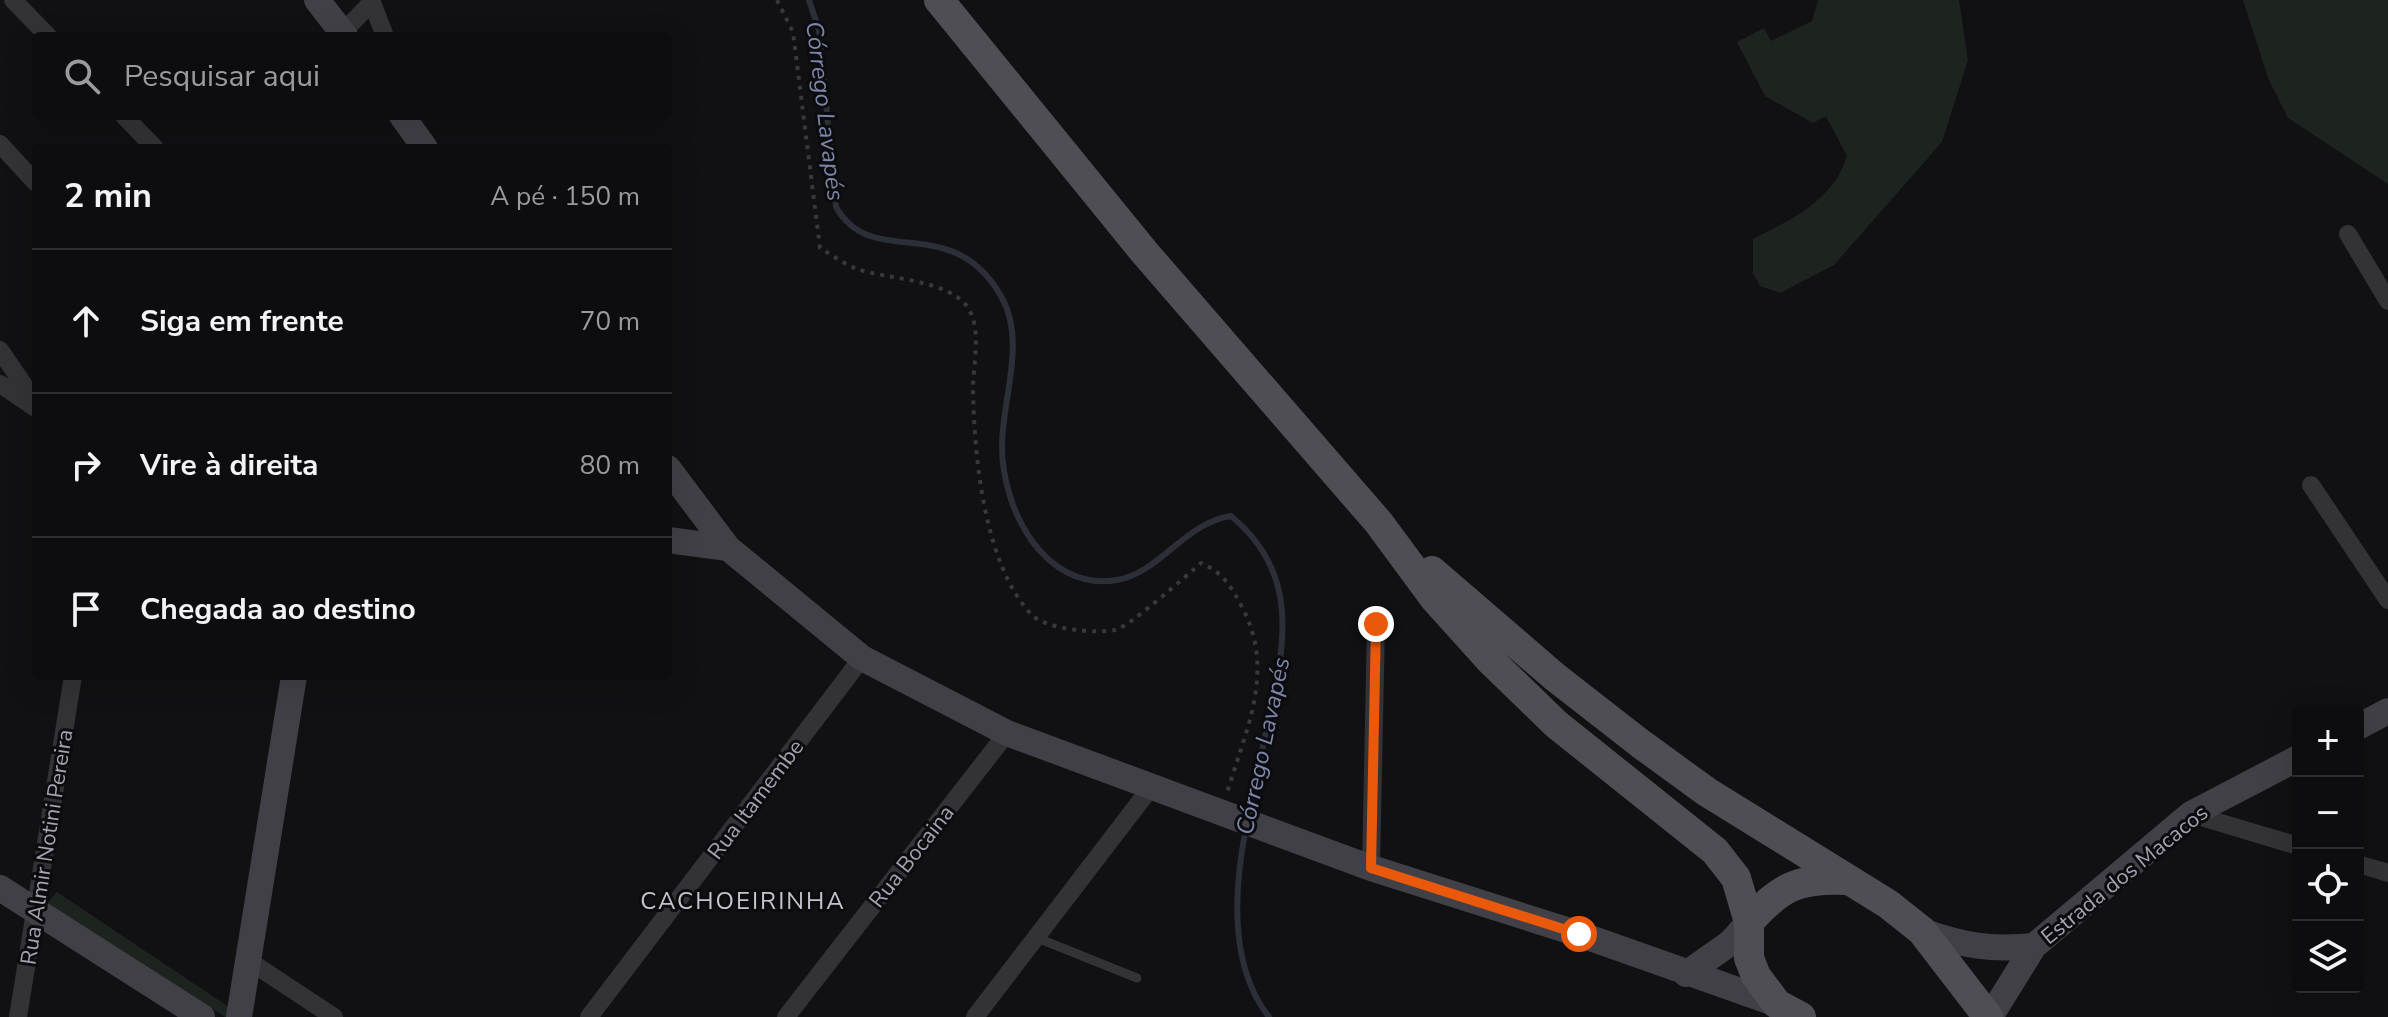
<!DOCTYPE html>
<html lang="pt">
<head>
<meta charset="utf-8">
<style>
  :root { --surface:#0d0c0e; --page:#161517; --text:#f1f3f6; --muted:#9a9b9e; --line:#2d2c2e }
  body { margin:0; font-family:"Nunito Sans",sans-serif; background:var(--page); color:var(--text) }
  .controls { position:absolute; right:24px; bottom:24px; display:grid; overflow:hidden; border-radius:8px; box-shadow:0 8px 32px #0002 }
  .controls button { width:72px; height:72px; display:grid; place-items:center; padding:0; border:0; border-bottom:2px solid var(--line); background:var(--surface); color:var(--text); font:40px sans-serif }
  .stop { position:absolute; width:24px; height:24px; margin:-18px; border:6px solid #ea580c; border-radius:50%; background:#fff }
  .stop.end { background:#ea580c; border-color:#fff; box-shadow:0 2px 8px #0008 }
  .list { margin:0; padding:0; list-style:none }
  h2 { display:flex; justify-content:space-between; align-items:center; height:104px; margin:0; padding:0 32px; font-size:34px }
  h2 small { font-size:26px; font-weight:400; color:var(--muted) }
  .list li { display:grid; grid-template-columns:52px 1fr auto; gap:24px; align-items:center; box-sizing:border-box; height:144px; padding:0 32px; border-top:2px solid var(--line) }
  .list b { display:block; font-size:30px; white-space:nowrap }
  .list em { font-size:26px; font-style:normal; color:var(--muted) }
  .icon { flex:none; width:44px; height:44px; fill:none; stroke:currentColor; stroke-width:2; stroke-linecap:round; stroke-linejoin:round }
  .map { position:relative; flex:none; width:2388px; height:1017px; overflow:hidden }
  .search { position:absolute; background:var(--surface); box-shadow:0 8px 32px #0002; left:32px; top:32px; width:640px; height:88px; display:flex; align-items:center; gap:20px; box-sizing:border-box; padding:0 28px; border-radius:8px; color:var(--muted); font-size:30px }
  .panel { position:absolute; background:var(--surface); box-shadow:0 8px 32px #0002; left:32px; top:144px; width:640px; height:536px; border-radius:8px }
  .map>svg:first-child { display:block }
  .green { fill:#1d2420 }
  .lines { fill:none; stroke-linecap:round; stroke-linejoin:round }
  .stream { stroke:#2c2f38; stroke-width:6 }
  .path { stroke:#38383d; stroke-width:4; stroke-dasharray:4 6; stroke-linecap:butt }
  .lane { stroke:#333236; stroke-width:9 }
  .street { stroke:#333236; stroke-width:18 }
  .secondary { stroke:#414046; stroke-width:26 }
  .primary { stroke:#4f4e55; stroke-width:30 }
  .route { stroke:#ea580c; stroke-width:10 }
  .labels { text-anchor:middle; stroke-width:6; stroke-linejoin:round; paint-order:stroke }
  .street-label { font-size:22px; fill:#a3a3b1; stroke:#0c0b0d }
  .water-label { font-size:24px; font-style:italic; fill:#7c85aa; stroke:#0c0b0d }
  .neighbourhood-label { font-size:24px; letter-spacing:2px; fill:#c4c3ce; stroke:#0c0b0d }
</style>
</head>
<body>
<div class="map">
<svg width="2388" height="1017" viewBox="0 0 2388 1017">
  <rect width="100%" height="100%" fill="#111012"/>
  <!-- green -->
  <path class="green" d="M1818,0H1959L1968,60L1942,142L1834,265L1780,293L1760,286L1753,273V239C1792,219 1833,201 1847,156L1826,116L1813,123L1765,96L1737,42L1764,28L1771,41L1812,21Z
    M2243,0H2388V184L2288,118L2268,78Z
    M57,892L244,1017H225L47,903Z"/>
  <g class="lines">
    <!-- stream -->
    <path class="stream" d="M809,0L819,30L836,207C873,272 951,209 1001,296C1027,341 1002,399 1002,446C1002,509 1044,592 1117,580C1160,573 1184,523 1231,516C1298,571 1286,639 1270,714C1262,748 1256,783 1249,817
      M1246,828C1234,888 1229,966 1269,1017"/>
    <!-- path -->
    <path class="path" d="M777,0L793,32L820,248C832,255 844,264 857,269C886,279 944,279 966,305C983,327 973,363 973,389C974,455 984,566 1032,615C1046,629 1095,634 1115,630C1129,627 1186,576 1201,563C1223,573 1231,586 1242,607C1276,671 1246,729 1227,793"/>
    <!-- lane -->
    <path class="lane" d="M1035,937L1137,978"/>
    <!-- street -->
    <path class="street" d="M13,0L48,36
      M371,0L385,36
      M343,32L372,2
      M124,116L155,148
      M0,144L36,183
      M2348,234L2388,301
      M0,350L36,403
      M0,384L34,407
      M2311,485L2388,600
      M2191,814L2298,846
      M2358,864L2388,873
      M1371,868L1376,624
      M249,961L334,1017
      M18,1017L73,676
      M589,1017L862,658
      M786,1017L1007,733
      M975,1017L1152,786"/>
    <!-- secondary -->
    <path class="secondary" d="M317,0L345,36
      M402,116L425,148
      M668,468L728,548L862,658L1007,733L1371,868L1579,934L1777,1004
      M668,540L728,548
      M2358,727L2388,711
      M0,888L202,1017
      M1922,931C1964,946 1990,950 2034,946
      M1686,974L1730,943L1749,922
      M239,1017L294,676
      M1990,1017L2034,946L2191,814L2298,758"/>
    <!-- primary -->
    <path class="primary" d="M939,0L1145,253L1379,523L1435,599L1490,660L1556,724L1715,851L1736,878L1749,922V958L1756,976L1777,1004L1801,1017
      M1432,571L1555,677L1641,744L1707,792L1888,904L1922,931L1988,1017
      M1749,922C1781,886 1798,878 1847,880"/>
  </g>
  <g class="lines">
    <!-- route -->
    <path class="route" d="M1376,624L1371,868L1579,934"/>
  </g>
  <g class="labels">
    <!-- street labels -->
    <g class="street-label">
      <text transform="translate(755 799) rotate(-53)" y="8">Rua Itamembe</text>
      <text transform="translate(46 847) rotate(-81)" y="8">Rua Almir Notini Pereira</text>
      <text transform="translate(911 856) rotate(-52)" y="8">Rua Bocaina</text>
      <text transform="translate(2124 874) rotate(-39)" y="8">Estrada dos Macacos</text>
    </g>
    <!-- water labels -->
    <g class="water-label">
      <text transform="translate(825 111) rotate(83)" y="8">Córrego Lavapés</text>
      <text transform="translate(1263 746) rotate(-78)" y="8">Córrego Lavapés</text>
    </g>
    <!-- neighbourhood labels -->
    <g class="neighbourhood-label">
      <text x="743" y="909">CACHOEIRINHA</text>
    </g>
  </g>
</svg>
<div class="controls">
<button>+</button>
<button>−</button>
<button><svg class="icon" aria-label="locate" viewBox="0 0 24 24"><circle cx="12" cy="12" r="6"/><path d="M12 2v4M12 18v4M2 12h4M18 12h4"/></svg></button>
<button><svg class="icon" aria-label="layers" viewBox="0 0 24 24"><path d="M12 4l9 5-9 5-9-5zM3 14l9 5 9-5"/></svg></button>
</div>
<div class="stop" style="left:1579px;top:934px"></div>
<div class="stop end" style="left:1376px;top:624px"></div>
<div class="search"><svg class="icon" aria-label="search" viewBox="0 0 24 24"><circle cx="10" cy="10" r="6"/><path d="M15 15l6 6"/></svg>Pesquisar aqui</div>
<section class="panel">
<h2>2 min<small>A pé · 150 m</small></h2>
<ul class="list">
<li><svg class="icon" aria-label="ahead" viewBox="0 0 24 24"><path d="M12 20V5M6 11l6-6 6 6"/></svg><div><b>Siga em frente</b></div><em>70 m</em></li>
<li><svg class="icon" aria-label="right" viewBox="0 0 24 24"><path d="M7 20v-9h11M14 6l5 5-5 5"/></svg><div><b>Vire à direita</b></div><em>80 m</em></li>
<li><svg class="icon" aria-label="arrive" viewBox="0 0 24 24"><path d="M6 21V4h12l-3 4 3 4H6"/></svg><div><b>Chegada ao destino</b></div></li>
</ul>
</section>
</div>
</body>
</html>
